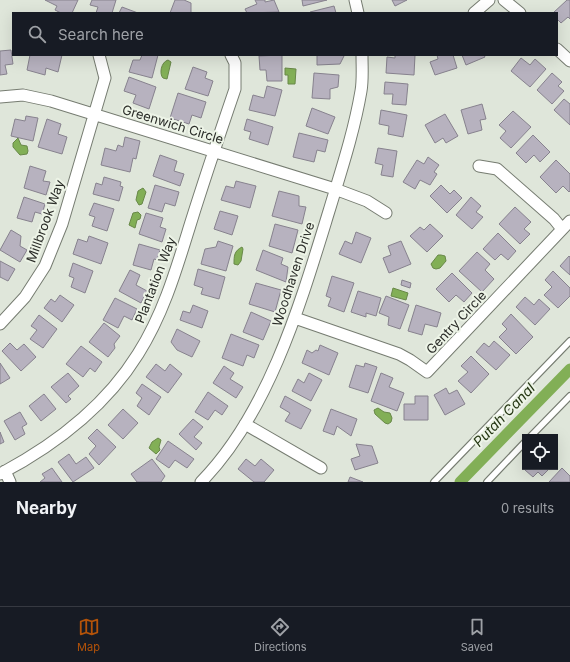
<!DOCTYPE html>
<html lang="en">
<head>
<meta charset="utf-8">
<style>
  :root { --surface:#171b24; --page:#20242c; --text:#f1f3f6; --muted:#9ea1a6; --line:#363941; --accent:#b45309 }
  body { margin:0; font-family:Inter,sans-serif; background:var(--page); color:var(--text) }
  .controls { position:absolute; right:12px; bottom:12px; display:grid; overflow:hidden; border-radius:0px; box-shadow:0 4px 16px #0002 }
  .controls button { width:36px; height:36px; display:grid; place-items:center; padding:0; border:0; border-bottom:1px solid var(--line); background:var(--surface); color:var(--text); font:20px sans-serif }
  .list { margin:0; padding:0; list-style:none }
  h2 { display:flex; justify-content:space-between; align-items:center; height:52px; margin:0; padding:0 16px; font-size:17px }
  h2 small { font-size:13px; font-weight:400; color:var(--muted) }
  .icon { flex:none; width:22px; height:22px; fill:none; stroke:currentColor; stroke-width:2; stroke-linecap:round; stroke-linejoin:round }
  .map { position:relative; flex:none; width:570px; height:482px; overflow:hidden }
  .search { position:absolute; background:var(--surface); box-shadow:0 4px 16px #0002; left:12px; right:12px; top:12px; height:44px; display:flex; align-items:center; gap:10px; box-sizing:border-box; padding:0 14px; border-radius:0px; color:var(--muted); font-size:15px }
  .sheet { height:124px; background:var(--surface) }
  nav { display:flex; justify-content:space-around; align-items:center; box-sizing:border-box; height:56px; border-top:1px solid var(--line); background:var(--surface); font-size:11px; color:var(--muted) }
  nav a { display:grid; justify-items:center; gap:2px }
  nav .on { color:var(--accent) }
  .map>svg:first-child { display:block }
  .water { fill:#82af56; stroke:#688848 }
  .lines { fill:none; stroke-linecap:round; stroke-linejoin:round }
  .canal { stroke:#82af56; stroke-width:11 }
  .building { fill:#b7b2bf; stroke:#87828e }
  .lane-casing { stroke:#767c71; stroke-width:8 }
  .street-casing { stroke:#767c71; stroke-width:13 }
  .lane { stroke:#fff; stroke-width:5.5 }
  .street { stroke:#fff; stroke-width:11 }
  .labels { text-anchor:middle; stroke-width:4; stroke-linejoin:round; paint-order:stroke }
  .street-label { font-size:13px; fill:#2b2d29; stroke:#edf4e7 }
  .water-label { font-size:14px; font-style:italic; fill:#253713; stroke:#edf4e7 }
</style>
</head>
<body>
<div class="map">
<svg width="570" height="482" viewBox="0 0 570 482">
  <rect width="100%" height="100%" fill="#dfe6da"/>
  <!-- water -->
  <path class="water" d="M168,60L171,62L167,79L163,78C159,74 161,62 168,60Z
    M285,68L296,69L295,84H288V75H285Z
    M18,138L21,145L27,146L28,151L27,154L20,155L13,147V143Z
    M143,188L146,192L142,204L139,205L136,200L138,191Z
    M138,212L141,215L140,219L137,220L135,228L129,225L133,213Z
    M242,247L243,249L241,261L238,265L234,264C234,256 234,251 242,247Z
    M438,255H441L445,256L446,261L440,268L436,269L433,268L431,264Z
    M393,288L408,293L406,300L391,296Z
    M378,408L384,412L390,413L392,418L391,422L388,424L385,423L375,414L374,410Z
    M158,438L161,440L159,447L160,450L156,454L149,448L152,442Z"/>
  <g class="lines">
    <!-- canal -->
    <path class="canal" d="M460,482L570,369"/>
  </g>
  <!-- building -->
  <path class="building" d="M45,0H78L72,13H61L55,10L57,6Z
    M92,0H116L112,13H96L98,7L90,5Z
    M175,0H184L191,3V13H170Z
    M255,0H265V2L274,0L279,12L247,13L245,9L257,4Z
    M302,0H327L303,6Z
    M392,0H407L395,6Z
    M567,0H570V19L568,17L561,23L557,19V13H553Z
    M334,6L336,13H311L310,12Z
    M122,7L138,13H119Z
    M11,50L13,64L5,65L7,74L0,75V51Z
    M30,55H62L58,72L46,68L45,75L27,70Z
    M142,55H158L152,78L129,72L133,60H140Z
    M282,55V81H267L266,70H260L259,56Z
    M317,55H341L344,56L340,64L317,65Z
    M395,55H415L414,75L386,73L387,57L395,58Z
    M437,55H453L457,68L435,75L430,62L438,59Z
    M462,55H484L485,57L466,65Z
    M521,58L530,65L535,59L546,69L530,87L511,71Z
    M193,67L207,72L205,78L213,81L208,96L185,89Z
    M314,73L339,75L338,87L330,89V99L312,98Z
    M552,73L562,82L558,86L564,91L552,104L537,90Z
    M129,77L156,87L149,109L133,103L136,95L124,91Z
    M385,82L408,84L406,105L392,104L393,94H384Z
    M267,86L282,90L275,116L249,110L253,95L264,98Z
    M178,93L206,102L201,118L192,115L189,124L170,118Z
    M564,99L570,104V125L554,110Z
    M482,104L486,119L480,120L482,130L468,134L461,110Z
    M312,108L335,117L328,134L306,126Z
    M381,110L407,115L403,137L388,134L389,126L379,124Z
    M513,111L531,127L511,148L500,138L506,131L499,125Z
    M445,114L458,136L446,143L443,138L435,143L425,125Z
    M26,116L38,118L33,141L11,136L15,119L25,121Z
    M47,119L61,124L58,134L67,137L62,154L38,147Z
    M247,119L273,127L268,145L249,139L251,132L244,130Z
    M299,133L328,140L325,152L317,150L314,162L293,157Z
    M533,135L550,152L540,162L534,155L526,163L516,153Z
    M125,137L140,141L136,159L133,158L130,172L101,165L105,148L116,151L118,145L123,147Z
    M378,148L397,151L393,177L381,175L383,165L375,163Z
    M160,155L177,161L174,171L184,174L180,186L153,176Z
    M428,157L439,165L434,172L437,174L430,185L420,180L415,189L403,182L417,160L424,164Z
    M556,160L570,174V191L569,192L563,186L556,193L540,177Z
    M30,166L46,171L43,181L50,182L46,195L24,188Z
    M104,177L121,182L120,186L123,187L119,201L93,194L96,183L102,185Z
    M236,181L256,186L250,208L221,200L226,186L234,188Z
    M155,185L179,192L175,206L165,203L162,212L148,208Z
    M441,185L450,194L454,190L462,198L447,213L430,196Z
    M279,191L299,196V206L306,207L302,224L272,216Z
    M24,197L45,204L42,214L35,212L32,222L17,218Z
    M471,197L481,206L476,212L483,217L472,229L456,215Z
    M94,203L114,209L107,231L92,226L95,217L89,215Z
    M515,207L531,222L524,229L530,234L520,244L499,224Z
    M220,211L238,216L232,235L214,229Z
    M146,213L163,218L160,227L166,229L162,242L139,234Z
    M275,224L298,230L292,253L269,246Z
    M430,224L443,236L427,252L410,236L420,227L424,230Z
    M11,230L21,236L20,246L27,250L20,262L0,250Z
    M356,232L371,238L361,263L339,254L345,241L352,244Z
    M498,233L516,251L508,260L501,254L495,260L483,249Z
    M89,236L108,243L101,264L73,254L78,239L87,242Z
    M218,241L233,246L226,271L201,264L205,249L216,247Z
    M401,241L411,264L389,273L383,258L391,255L388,246Z
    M139,244L160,250L157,260L154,259L151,270L133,265Z
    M263,250L283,258L281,264L288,267L286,282L256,270Z
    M477,252L490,264L485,270L494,279L482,292L459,271Z
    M569,256L570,257V275L560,266Z
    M0,261L15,269L8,281L0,277Z
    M73,263L93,271L85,293L71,287L74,278L69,276Z
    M198,269L225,277L219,299L201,294L203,288L194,285Z
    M130,270L140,275L136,285L147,291L141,303L119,291Z
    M553,271L570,288V296L558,308L544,295L552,287L545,280Z
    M452,273L472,293L464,302L456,295L449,302L436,289Z
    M332,276L354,283L344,312L328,306L331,298L326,296Z
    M402,280L411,283L410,288L401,285Z
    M256,283L281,290L275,312L249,304Z
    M358,291L381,298L376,316L366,313V317L351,312Z
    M60,295L74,305L62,322L44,308L51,299L55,302Z
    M386,296L409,305L400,329L388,325L389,317L379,313Z
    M525,297L534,305L539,299L550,309L535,325L516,307Z
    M115,298L137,309L132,320L124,316L118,328L103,320Z
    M193,305L208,311L202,328L180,320L183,311L190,313Z
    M416,305L441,313L437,327L425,324L422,335L408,331Z
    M251,312L271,321L263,340L243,332Z
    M511,314L533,337L516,354L499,337L507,329L502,324Z
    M39,315L57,329L43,348L30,339L37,330L31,326Z
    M104,323L120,336L114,344L115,348L108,357L89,342Z
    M177,329L200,341L192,357L177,350L171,342Z
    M231,334L259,345L254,358L247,355L243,366L222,358Z
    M494,341L510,355L496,370L476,352L484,343L489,347Z
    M10,343L17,350L24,344L36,357L21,371L2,351Z
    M320,345L338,353L329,375L302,363L307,350L312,353L316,350L318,351Z
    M81,346L102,362L95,372L90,368L83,377L66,364Z
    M471,356L489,374L471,393L458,381L468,372L461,366Z
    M0,363L10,378L0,384Z
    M365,363L377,367L368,393L349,387L356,365L364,367Z
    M156,364L165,371L170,364L182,374L168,393L146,377Z
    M224,366L234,373L230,379L243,387L236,398L213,383Z
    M68,373L79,386L68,396L71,399L66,403L51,387Z
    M309,373L322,380L311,401L292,391L298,379L304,383Z
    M381,373L393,378L389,387L404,393L397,411L371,401Z
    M142,384L161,397L149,415L137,406L142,398L136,393Z
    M446,388L449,394L457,390L465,404L445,415L434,395Z
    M208,392L228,406L222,415L215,410L208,420L195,412Z
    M44,394L56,409L41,421L29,406Z
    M285,396L311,410L301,429L285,421L290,413L280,407Z
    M415,396H428V420H404V404H415Z
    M123,409L138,423L123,439L108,425Z
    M331,409L357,419L351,436L337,426L334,435L323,431Z
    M20,412L27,424L22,427L25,434L15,440L4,421Z
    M193,419L203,427L194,437L202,443L196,450L179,434Z
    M97,429L116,447L99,465L89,454L96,446L88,438Z
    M0,432L4,442L0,444Z
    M168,441L194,459L187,468L175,460L169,468L156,459Z
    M356,444L372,446L378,463L355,470L351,459L360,456Z
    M69,454L76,464L86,457L94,468L73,482L58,462Z
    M152,459L165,476L161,482H137L131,474Z
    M246,459L255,466L261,459L274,470L264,482H254L238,469Z
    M528,467H551L542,476L538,472L533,477L525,470Z
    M52,468L62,482H40L45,478L42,474Z
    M562,468L570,476V482H549Z
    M350,477L363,482H348Z"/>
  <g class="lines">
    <!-- lane casing -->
    <g class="lane-casing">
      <path id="lane" d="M530,437L570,396
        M434,482L570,341
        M487,482L525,442"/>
    </g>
    <!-- street casing -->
    <g class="street-casing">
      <path id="street" d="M355,0L358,13
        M504,0L520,13
        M474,13L489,0
        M557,49L570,61
        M0,97L23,95L51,101L335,189L367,201L386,213
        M479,166L497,169L554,219L562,229
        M295,318L399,354L410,360L427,372L570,221
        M0,324L25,297L45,266L62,224L105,78L99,55
        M245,424L321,468
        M5,471L10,482
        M0,474C55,445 105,407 138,354C164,313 177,267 191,222C205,177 220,133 235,89V63L231,55
        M201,482C269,413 301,302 329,211C341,171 354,132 361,91C363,80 362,67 362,55"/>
    </g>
    <!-- lane -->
    <use href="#lane" class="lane"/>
    <!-- street -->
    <use href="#street" class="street"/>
  </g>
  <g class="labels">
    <!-- street labels -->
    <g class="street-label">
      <text transform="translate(173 124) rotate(17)" y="5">Greenwich Circle</text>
      <text transform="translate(45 221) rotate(-70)" y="5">Millbrook Way</text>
      <text transform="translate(293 274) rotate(-72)" y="5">Woodhaven Drive</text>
      <text transform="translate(155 280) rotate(-69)" y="5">Plantation Way</text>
      <text transform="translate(456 322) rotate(-47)" y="5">Gentry Circle</text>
    </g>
    <!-- water labels -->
    <g class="water-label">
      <text transform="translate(504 415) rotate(-46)" y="5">Putah Canal</text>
    </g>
  </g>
</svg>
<div class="controls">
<button><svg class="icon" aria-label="locate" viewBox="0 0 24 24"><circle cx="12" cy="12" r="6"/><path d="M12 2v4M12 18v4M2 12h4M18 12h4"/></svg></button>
</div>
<div class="search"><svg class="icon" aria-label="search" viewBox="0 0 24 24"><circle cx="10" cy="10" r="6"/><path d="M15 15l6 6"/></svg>Search here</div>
</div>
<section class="sheet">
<h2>Nearby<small>0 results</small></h2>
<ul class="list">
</ul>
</section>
<nav>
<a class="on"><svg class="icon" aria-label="map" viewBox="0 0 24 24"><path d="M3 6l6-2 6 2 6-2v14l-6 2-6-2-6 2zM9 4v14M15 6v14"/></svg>Map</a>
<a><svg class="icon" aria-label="directions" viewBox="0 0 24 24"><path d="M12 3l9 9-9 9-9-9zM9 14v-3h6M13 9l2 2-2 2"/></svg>Directions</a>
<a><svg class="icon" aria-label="saved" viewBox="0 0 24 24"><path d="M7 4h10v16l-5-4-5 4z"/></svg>Saved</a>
</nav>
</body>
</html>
